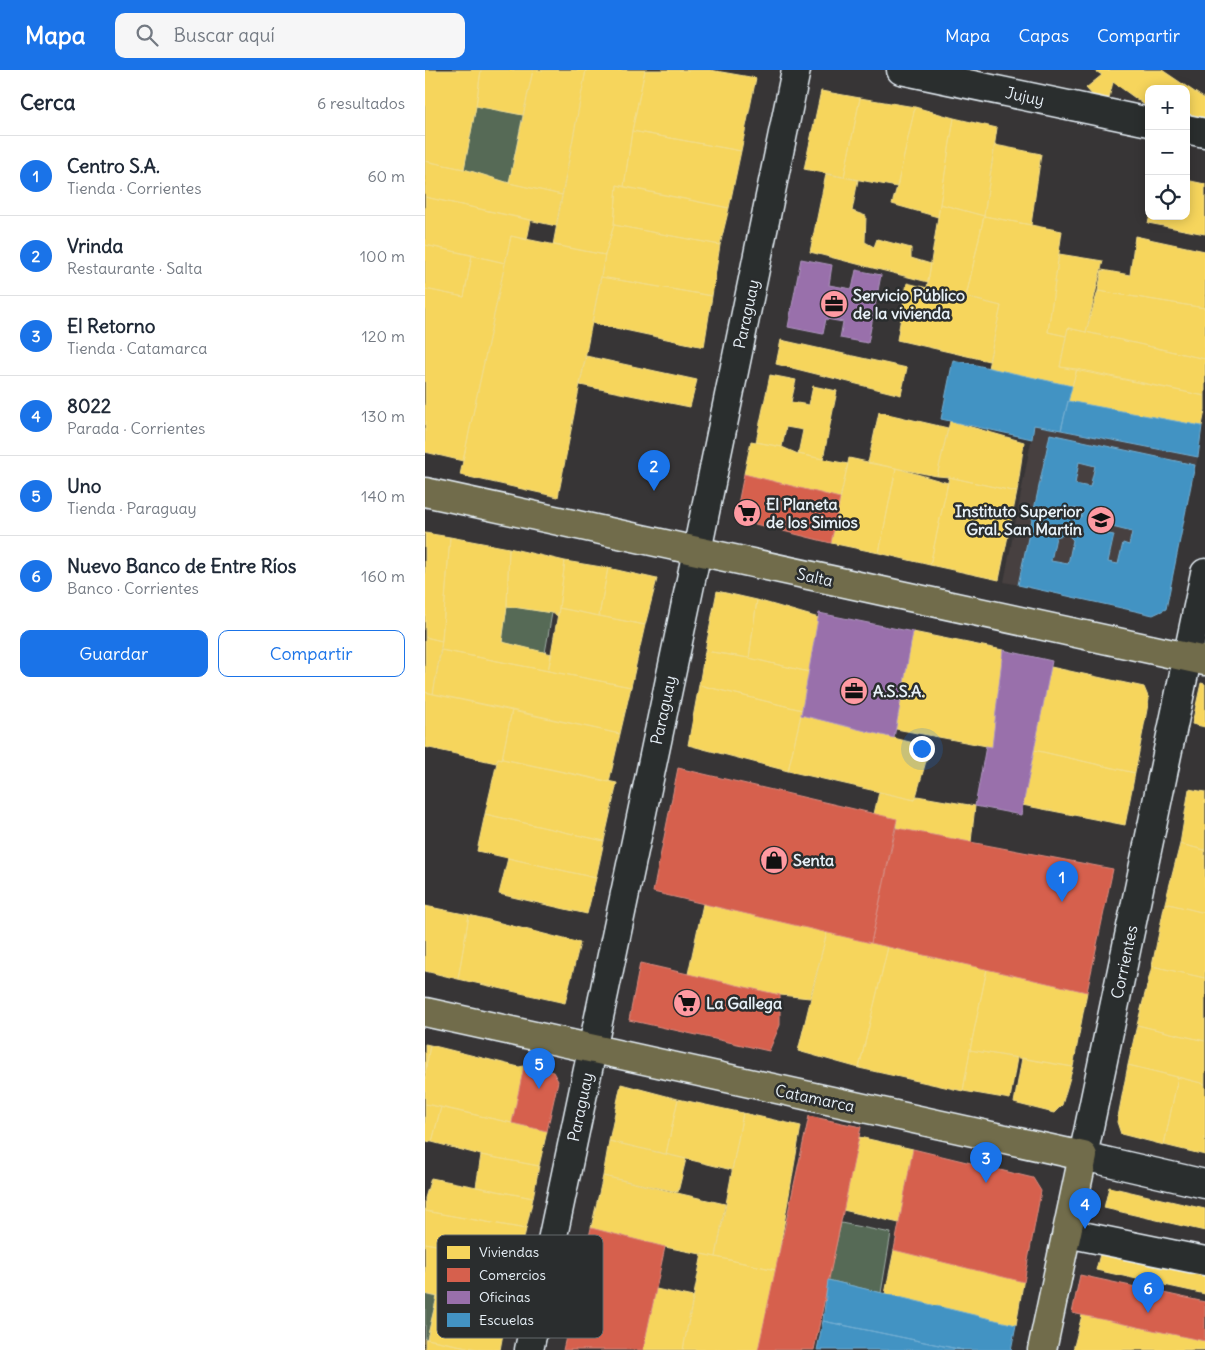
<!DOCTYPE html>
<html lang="es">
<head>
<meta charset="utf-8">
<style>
  :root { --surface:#fff; --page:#f6f6f7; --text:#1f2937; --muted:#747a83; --line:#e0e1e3; --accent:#1a73e8 }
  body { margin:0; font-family:Delius,sans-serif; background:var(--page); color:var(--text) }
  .controls { position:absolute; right:15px; top:15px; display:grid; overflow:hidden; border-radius:10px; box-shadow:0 2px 12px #0003 }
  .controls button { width:45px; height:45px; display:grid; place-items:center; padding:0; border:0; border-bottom:1px solid var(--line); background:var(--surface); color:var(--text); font:25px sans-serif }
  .you { position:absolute; left:496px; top:678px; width:18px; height:18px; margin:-12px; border:4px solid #fff; border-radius:50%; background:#1a73e8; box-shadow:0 0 0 8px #1a73e833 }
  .badge { display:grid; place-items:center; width:32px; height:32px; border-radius:50%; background:var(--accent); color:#fff; font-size:16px; font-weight:700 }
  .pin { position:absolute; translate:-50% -41px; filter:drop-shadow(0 1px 2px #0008) }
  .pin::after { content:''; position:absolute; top:26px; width:18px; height:15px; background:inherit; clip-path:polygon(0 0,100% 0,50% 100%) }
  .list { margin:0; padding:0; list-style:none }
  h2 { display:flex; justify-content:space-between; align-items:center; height:65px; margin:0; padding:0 20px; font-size:21px }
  h2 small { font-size:16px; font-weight:400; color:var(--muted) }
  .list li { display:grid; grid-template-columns:32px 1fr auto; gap:15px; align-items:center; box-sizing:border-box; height:80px; padding:0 20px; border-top:1px solid var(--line) }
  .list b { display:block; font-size:19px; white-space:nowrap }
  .list p { margin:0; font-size:16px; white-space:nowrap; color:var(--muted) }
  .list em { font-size:16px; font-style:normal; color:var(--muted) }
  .actions { display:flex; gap:10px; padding:15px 20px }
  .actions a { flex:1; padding:11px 0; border:1px solid var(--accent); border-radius:10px; text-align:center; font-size:18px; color:var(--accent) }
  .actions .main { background:var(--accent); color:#fff }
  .icon { flex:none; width:28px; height:28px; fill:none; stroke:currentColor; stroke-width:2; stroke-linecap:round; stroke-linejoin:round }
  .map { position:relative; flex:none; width:780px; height:1280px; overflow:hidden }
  header { display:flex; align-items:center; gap:30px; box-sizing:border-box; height:70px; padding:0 25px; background:var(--accent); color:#fff }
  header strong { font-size:24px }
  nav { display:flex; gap:28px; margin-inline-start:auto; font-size:18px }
  .search { width:350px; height:45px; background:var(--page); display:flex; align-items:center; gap:12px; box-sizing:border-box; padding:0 18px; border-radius:10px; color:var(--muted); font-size:19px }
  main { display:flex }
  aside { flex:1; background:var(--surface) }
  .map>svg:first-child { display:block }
  .built { fill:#463f3f }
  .green { fill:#576b56; stroke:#a0aea7 }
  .homes { fill:#f6d55c; stroke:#f2dd8b }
  .shops { fill:#d6604d; stroke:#db8c80 }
  .offices { fill:#9970ab; stroke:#b197c2 }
  .schools { fill:#4393c3; stroke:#74afd3; fill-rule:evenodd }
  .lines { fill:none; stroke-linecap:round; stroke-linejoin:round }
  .minor-casing { stroke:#e8f1f8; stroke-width:31 }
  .major-casing { stroke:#e8f1f8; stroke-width:31 }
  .minor { stroke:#2a2d2e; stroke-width:28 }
  .major { stroke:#716c4b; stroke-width:28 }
  .labels { text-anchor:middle; stroke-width:5; stroke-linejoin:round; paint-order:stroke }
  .street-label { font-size:16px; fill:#e8f1f8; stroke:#2a2d2e }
  .poi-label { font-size:16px; font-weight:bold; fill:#e8f1f8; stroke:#2a2d2e; text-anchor:start }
  .key { fill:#2a2d2e; stroke:#63686b; stroke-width:1 }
  .key-label { font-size:14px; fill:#e8f1f8 }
</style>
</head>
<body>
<header>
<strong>Mapa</strong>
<div class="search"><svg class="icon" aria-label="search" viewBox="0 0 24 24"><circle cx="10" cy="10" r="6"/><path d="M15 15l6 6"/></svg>Buscar aquí</div>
<nav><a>Mapa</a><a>Capas</a><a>Compartir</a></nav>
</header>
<main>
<aside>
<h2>Cerca<small>6 resultados</small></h2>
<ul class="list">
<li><span class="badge">1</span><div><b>Centro S.A.</b><p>Tienda · Corrientes</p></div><em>60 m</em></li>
<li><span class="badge">2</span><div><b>Vrinda</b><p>Restaurante · Salta</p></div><em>100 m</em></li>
<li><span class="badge">3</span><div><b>El Retorno</b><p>Tienda · Catamarca</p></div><em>120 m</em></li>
<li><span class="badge">4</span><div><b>8022</b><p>Parada · Corrientes</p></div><em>130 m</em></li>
<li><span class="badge">5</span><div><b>Uno</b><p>Tienda · Paraguay</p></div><em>140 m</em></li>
<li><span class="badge">6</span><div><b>Nuevo Banco de Entre Ríos</b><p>Banco · Corrientes</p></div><em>160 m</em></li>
</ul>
<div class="actions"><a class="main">Guardar</a><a>Compartir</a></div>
</aside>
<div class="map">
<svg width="780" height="1280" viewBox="0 0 780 1280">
  <rect width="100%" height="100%" fill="#373536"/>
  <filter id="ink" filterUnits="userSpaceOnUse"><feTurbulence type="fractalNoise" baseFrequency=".02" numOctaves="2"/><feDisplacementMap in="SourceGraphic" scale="10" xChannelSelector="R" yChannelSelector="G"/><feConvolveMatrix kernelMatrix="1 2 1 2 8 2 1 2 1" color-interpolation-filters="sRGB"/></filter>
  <g filter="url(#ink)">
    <!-- built -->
    <path class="built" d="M609,355L773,387L741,539L733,542L579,512Z"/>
    <!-- green -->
    <path class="green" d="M51,36L98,45L84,113L39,99Z
      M82,536L127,543L120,583L77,572Z
      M416,1153L466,1163L456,1223L403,1210Z
      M0,1224L12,1227L2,1269H0Z"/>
    <!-- homes -->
    <path class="homes" d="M0,0H56L51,36L39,99L0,91Z
      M56,0H108L98,45L51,36Z
      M108,0H161L137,125L84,113Z
      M161,0H220L207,61L199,117L192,115L189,155L180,185L128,175Z
      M220,0H285L331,8L316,81L207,61Z
      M669,0H737L780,29V54L761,50V19H724V38L688,12L683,32L671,29L661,18L677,5Z
      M396,21L435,28L419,107L379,99Z
      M435,28L490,37L472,117L419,107Z
      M490,37L529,48L513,147L467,134L472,117Z
      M529,48L572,58L559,146L515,134Z
      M207,61L316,81L304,138L199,117Z
      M570,75L616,84L606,155L559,146Z
      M0,91L39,99L84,113L137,125L131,156L0,127Z
      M401,104L433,110L427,141L441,146L440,172L449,177L452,169L486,178V188L506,194L503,212L385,182Z
      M761,110L780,114V164L723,153L725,146H761Z
      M192,115L304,138L295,175L189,155Z
      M0,127L106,150L102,170L86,166L80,193L0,175Z
      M515,134L559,146L541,227L502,218Z
      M559,146L637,161L623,262L641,266L635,297L652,299L647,316L563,298L576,236L541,227Z
      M189,155L295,175L287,226L176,207L180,185Z
      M86,166L180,185L133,427L35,405Z
      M710,166L780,181V238L673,221L677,200L705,205Z
      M0,175L47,185L39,227L0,219Z
      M634,184L678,191L661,262L643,258L641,266L623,262Z
      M47,185L80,193L38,391L0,382V219L39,227Z
      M176,207L287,226L279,277L167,253Z
      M482,213L576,236L564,291L472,270Z
      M673,221L780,238V289L661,262Z
      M643,258L780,289V326L635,297Z
      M356,270L482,298L476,325L351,294Z
      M161,286L272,310L265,337L155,315Z
      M652,299L780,326V340L777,356L643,331Z
      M345,305L371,310L366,332L384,335L388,316L412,321L398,389L373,384L378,360L361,357L357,377L331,372Z
      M454,342L523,358L512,406L443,393Z
      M525,351L599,372L592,422L524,407L512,406Z
      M326,371L357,377L373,384L423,394L415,428L319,404Z
      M424,388L471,398L454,483L406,473Z
      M471,398L523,413L505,495L454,483Z
      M524,407L592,422L574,510L505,495Z
      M0,463L25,467L17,571L0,567Z
      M25,467L84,478L82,536L77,572L127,584L123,601L16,580Z
      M84,478L140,491L133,546L127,543L82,536Z
      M140,491L183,498L174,546L134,538Z
      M183,498L232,509L220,555L174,546Z
      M292,521L332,530L324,588L280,581Z
      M332,530L394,548L384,602L324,588Z
      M134,538L220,555L206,617L123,601Z
      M488,562L578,580L567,677L471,659Z
      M0,567L17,571L8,624L0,622Z
      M16,580L206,617L195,664L8,624Z
      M280,581L324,588L384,602L377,640L274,615Z
      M626,597L719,617L724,629L710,703L609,680Z
      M776,613L780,614V657L767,654Z
      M274,615L377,640L363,701L263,675Z
      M0,622L87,640L77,689L73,688L71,693L0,677Z
      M87,640L195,664L184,712L77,689Z
      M376,645L505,677L490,730L363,701Z
      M609,680L710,703L700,755L597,735Z
      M73,688L192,713L179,771L60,744Z
      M764,719L780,722V780L755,774Z
      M454,722L490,730L492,726L550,736L546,772L471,758L472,749L449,744Z
      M60,744L179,771L171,808L52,781Z
      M755,774L780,780V843L740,833Z
      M83,788L171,808L162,844L74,824Z
      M740,833L780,843V908L727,896Z
      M278,834L402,862L385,928L355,925L263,904Z
      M0,836L44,845L33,909L0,901Z
      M44,845L155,873L140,933L33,909Z
      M402,862L463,877L434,998L373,981Z
      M463,877L562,899L545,980L538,1021L434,998Z
      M727,896L780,908V971L712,955Z
      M562,899L662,922L648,997L545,980Z
      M712,955L780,971V1014L703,995Z
      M0,974L5,975L0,1003Z
      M5,975L94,997L99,996L87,1053L0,1034V1003Z
      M545,980L592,988L585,1029L538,1021Z
      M597,988L648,997L637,1035L629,1043L589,1033Z
      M703,995L753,1007L739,1075L696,1064L692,1052Z
      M753,1007L780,1014V1085L739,1075Z
      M196,1014L253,1029L241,1084L184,1071Z
      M253,1029L318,1043L307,1100L241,1084Z
      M0,1034L16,1037L7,1072L0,1071Z
      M16,1037L122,1061L114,1096L56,1085L7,1072Z
      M318,1043L376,1056L351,1200L291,1187Z
      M434,1067L488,1079L474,1153L418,1140Z
      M184,1071L261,1089L253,1122L178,1106Z
      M56,1085L114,1096L108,1128L51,1117Z
      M178,1106L300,1134L291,1187L240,1177L166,1158Z
      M6,1108L108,1128L101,1159L0,1141V1128Z
      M684,1117L780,1139V1161L679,1138Z
      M0,1141L101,1159L94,1190L0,1173Z
      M0,1173L94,1190L82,1242L0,1224Z
      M677,1176L780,1199V1224L671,1200Z
      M469,1180L599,1208L591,1255L460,1224Z
      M277,1184L351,1200L333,1280H258Z
      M231,1219L268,1227L258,1280H218Z
      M12,1227L82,1242L75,1280H57L2,1269Z
      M657,1245L780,1271V1280H648Z
      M0,1269H2L57,1280H0Z"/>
    <!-- shops -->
    <path class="shops" d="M319,404L415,428L406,473L310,449Z
      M253,698L472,749L446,873L228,822Z
      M471,758L688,799L662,922L446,873Z
      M215,893L355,925V955L344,981L204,950Z
      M99,996L128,1002L133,1011L122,1061L87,1053Z
      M384,1046L436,1057L389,1280H333Z
      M488,1079L608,1108L616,1121L599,1212L469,1180Z
      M166,1158L240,1177L218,1280H138Z
      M655,1205L780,1232V1271L647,1243Z"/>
    <!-- offices -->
    <path class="offices" d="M376,189L407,195L404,215L427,219L431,200L456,205L443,273L415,268L418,252L401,249L398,264L363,257Z
      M394,543L488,562L469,668L376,645Z
      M578,580L627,591L596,745L550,736L561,676L567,677Z"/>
    <!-- schools -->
    <path class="schools" d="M528,290L647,316L636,360L609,355L607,369L516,349Z
      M643,331L777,356L773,387L636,360Z
      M625,364L770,395L741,539L728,545L593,515ZM654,392L670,396L665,417L650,414ZM643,437L658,440L656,447L642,445ZM679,455L707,462L704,475L698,473L693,494L683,492L689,465L677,463ZM642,464L648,470L643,494L626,491L631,467Z
      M403,1210L591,1255L586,1280H538L398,1251Z
      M398,1251L538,1280H392Z"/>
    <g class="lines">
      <!-- minor casing -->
      <g class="minor-casing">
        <path id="minor" d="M476,0L724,52
          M761,59L780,63
          M780,503L658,1086L780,1114
          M642,1163L780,1191
          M104,1280L272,481L371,0"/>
      </g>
      <!-- major casing -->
      <g class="major-casing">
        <path id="major" d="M0,422L780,591
          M0,942L658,1086L617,1280"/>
      </g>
      <!-- minor -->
      <use href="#minor" class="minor"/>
      <!-- major -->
      <use href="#major" class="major"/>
    </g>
  </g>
  <!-- icons -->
  <defs>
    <g id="office-disc" transform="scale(1.4375)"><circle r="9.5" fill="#ff9aa2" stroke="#2a2d2e"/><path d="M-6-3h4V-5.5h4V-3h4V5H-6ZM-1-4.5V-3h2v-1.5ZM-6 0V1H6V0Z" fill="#111"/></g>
    <g id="supermarket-disc" transform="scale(1.4375)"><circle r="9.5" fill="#ff9aa2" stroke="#2a2d2e"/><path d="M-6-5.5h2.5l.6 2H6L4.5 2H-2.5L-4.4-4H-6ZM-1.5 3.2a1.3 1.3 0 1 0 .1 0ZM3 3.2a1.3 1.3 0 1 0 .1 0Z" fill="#111"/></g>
    <g id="school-disc" transform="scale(1.4375)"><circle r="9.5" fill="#ff9aa2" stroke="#2a2d2e"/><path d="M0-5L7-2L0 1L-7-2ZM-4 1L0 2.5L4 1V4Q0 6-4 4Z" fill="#111"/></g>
    <g id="shop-disc" transform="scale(1.4375)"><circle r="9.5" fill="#ff9aa2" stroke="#2a2d2e"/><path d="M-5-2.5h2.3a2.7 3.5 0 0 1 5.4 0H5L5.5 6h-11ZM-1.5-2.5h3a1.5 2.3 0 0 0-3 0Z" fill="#111"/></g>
  </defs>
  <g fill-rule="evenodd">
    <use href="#office-disc" x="409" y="234"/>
    <use href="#supermarket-disc" x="322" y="443"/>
    <use href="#school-disc" x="676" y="450"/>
    <use href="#office-disc" x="429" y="621"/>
    <use href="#shop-disc" x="349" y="790"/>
    <use href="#supermarket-disc" x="262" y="933"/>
  </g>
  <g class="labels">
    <!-- street labels -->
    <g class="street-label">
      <text transform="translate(600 26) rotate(12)" y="6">Jujuy</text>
      <text transform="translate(321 244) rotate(-78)" y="6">Paraguay</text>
      <text transform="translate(390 507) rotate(12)" y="6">Salta</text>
      <text transform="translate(238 640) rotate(-78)" y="6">Paraguay</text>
      <text transform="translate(699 892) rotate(-78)" y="6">Corrientes</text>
      <text transform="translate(390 1028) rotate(12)" y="6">Catamarca</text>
      <text transform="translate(155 1037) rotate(-78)" y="6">Paraguay</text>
    </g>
    <!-- poi labels -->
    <g class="poi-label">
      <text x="428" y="231">Servicio Público<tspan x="428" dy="18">de la vivienda</tspan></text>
      <text x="341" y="440">El Planeta<tspan x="341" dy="18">de los Simios</tspan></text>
      <text x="657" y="447" text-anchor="end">Instituto Superior<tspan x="657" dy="18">Gral. San Martín</tspan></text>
      <text x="448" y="627">A.S.S.A.</text>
      <text x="368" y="796">Senta</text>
      <text x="281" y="939">La Gallega</text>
    </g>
  </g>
  <!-- legend -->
  <rect x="12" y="1165" width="166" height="103" rx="8" class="key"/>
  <rect x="22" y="1176" width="23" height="13" fill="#f6d55c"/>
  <rect x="22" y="1198" width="23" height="14" fill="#d6604d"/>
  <rect x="22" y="1221" width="23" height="13" fill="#9970ab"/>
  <rect x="22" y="1243" width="23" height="14" fill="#4393c3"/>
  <g class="key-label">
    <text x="54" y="1187">Viviendas</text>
    <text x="54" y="1210">Comercios</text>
    <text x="54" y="1232">Oficinas</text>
    <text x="54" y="1255">Escuelas</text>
  </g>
</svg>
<div class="controls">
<button>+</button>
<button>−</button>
<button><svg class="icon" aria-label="locate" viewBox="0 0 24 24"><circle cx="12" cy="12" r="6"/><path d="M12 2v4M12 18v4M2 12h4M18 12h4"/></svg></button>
</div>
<div class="you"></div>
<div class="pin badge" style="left:637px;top:832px">1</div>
<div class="pin badge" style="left:229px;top:421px">2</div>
<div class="pin badge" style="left:561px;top:1113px">3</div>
<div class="pin badge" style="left:660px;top:1159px">4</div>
<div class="pin badge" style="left:114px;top:1019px">5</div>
<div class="pin badge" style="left:723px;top:1243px">6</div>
</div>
</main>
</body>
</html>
